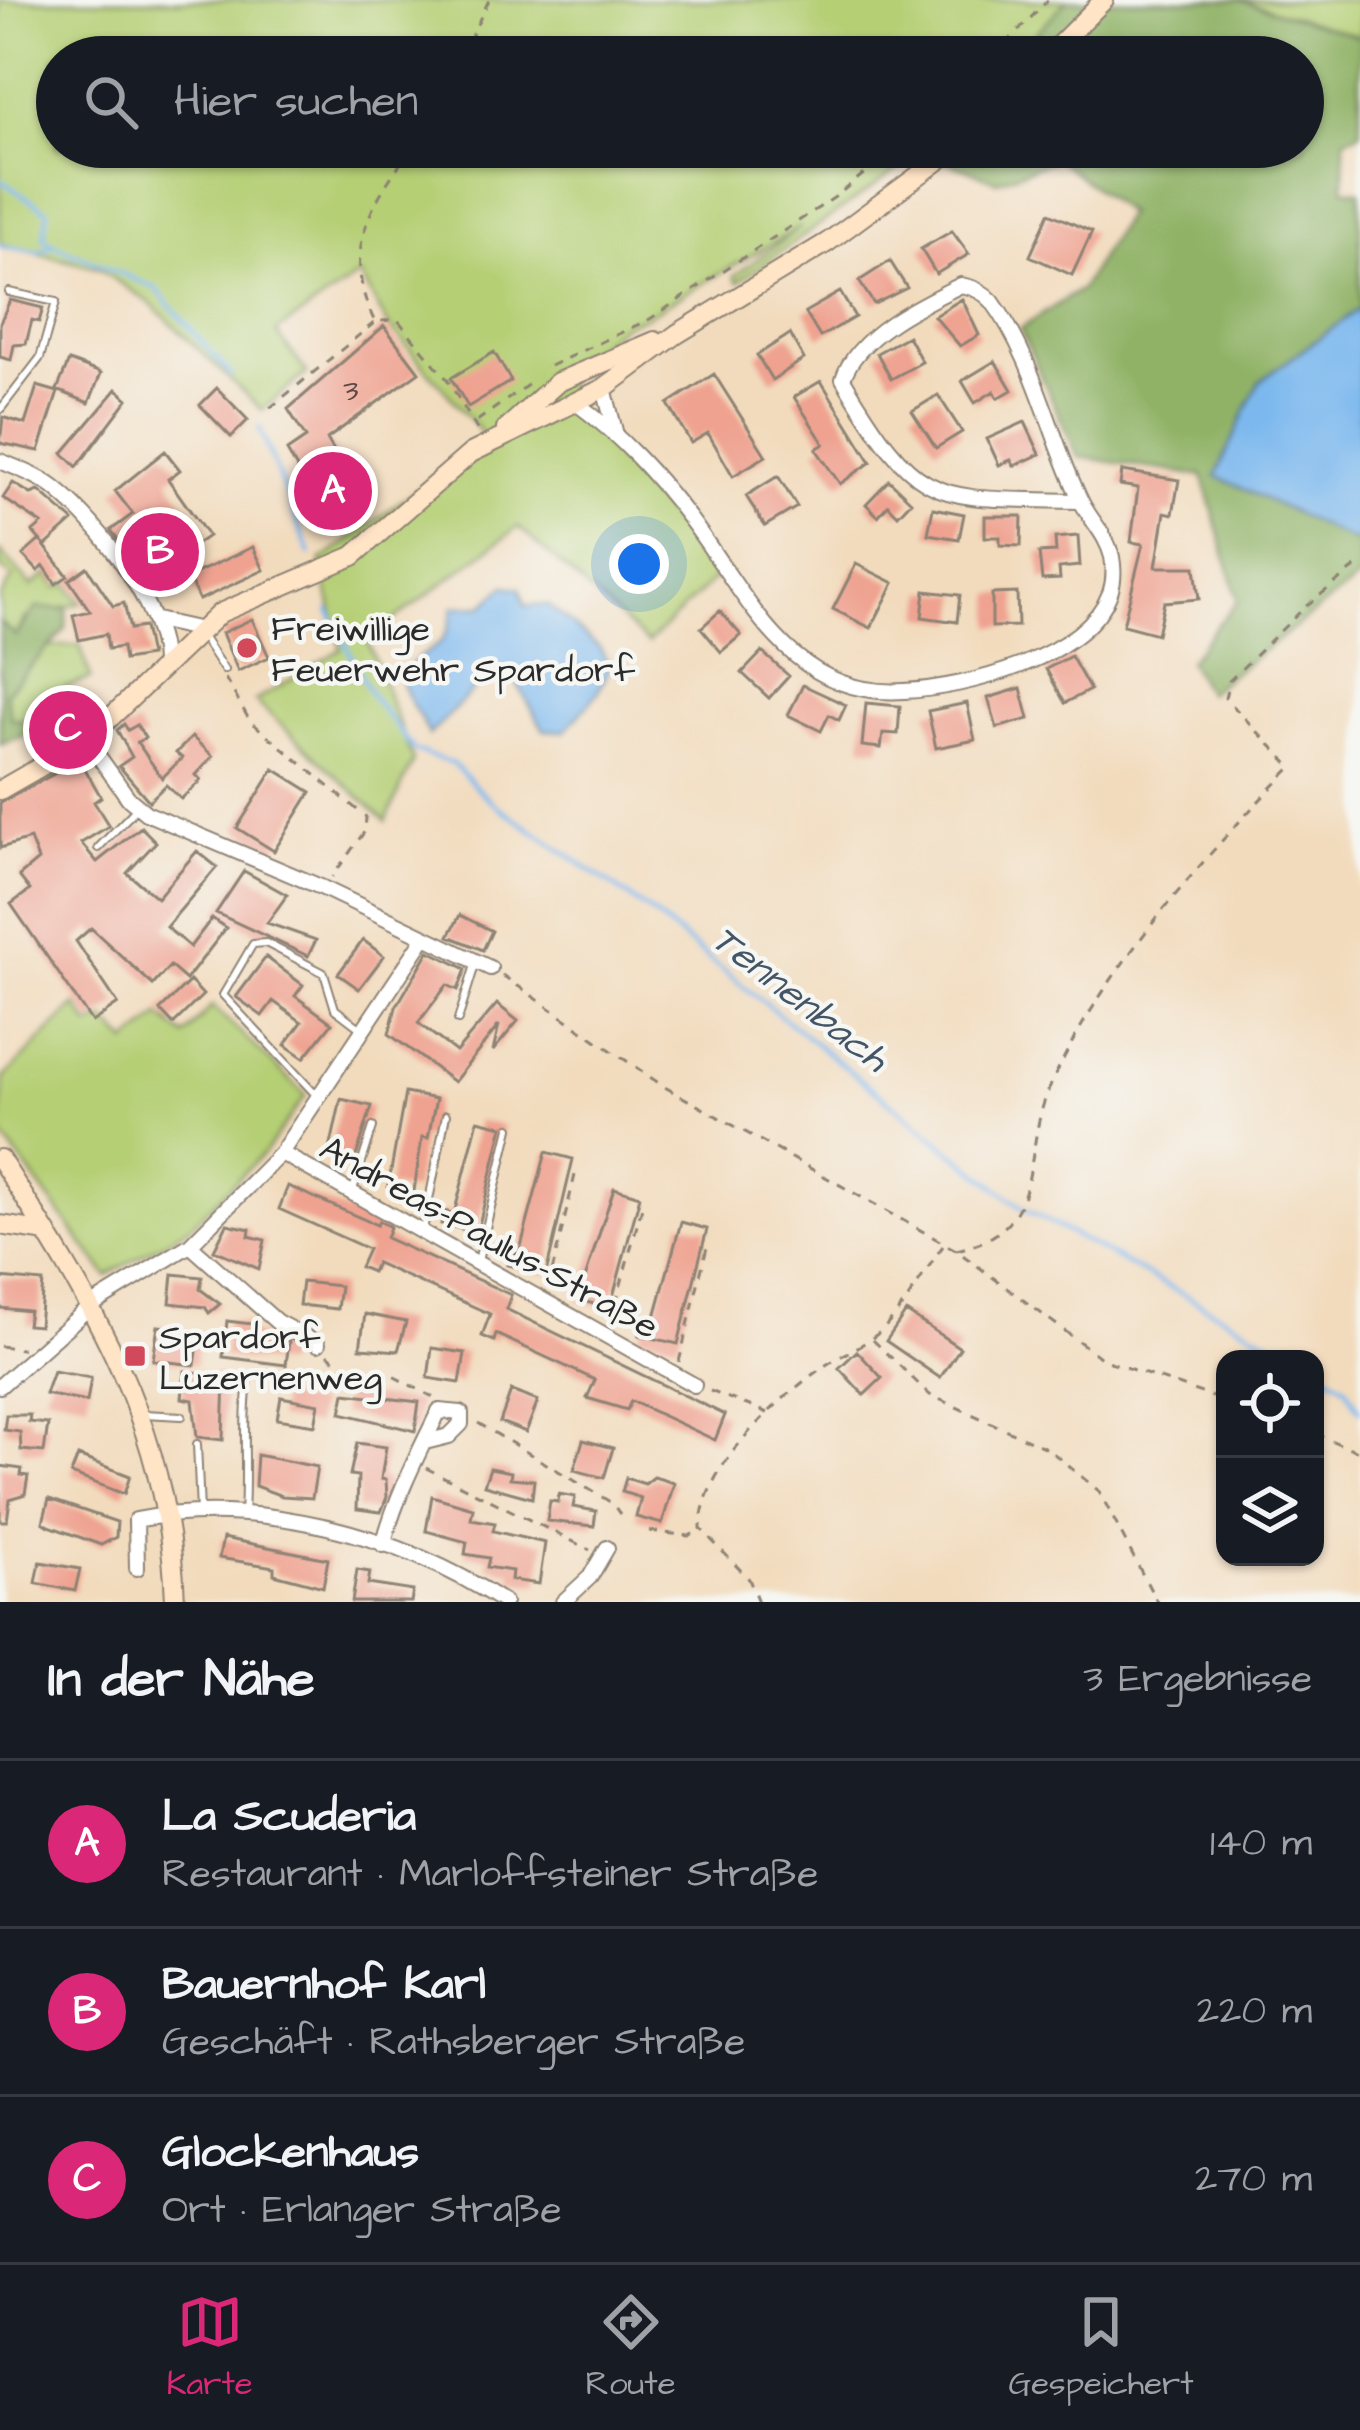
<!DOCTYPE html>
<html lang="de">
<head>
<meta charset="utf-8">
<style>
  :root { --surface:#171b24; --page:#20242c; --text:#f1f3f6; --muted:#9ea1a6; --line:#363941; --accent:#db2777 }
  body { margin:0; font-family:"Architects Daughter",sans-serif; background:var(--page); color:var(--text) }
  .controls { position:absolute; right:36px; bottom:36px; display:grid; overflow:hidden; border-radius:24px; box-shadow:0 3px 9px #0004 }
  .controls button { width:108px; height:108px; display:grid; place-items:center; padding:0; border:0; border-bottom:3px solid var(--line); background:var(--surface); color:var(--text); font:60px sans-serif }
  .you { position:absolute; left:639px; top:564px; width:42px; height:42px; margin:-30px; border:9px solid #fff; border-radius:50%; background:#1a73e8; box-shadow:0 0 0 18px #1a73e833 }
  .badge { display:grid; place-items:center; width:78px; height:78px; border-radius:50%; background:var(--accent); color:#fff; font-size:39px; font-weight:700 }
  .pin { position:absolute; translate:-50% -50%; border:6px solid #fff; box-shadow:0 3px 12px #0006 }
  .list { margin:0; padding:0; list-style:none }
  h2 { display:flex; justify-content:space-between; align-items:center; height:156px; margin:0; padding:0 48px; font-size:51px }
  h2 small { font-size:39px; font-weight:400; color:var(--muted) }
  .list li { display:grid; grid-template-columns:78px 1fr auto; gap:36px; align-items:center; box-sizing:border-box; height:168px; padding:0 48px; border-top:3px solid var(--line) }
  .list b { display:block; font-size:45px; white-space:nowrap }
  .list p { margin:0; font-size:39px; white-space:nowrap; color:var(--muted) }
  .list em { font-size:39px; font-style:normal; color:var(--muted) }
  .icon { flex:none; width:66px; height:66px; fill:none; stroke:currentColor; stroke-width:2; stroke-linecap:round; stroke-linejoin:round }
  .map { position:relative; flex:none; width:1360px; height:1602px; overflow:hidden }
  .search { position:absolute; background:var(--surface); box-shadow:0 3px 9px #0004; left:36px; right:36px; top:36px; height:132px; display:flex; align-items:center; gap:30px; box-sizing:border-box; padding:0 42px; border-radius:66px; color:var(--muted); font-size:45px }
  .sheet { height:660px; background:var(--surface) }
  nav { display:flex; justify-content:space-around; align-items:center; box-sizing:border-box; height:168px; border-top:3px solid var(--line); background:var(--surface); font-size:33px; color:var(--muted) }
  nav a { display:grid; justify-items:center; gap:6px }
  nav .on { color:var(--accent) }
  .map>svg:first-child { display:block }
  .green { fill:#b5cf74; stroke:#707d50; stroke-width:3 }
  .forest { fill:#90b266; stroke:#5e6e48; stroke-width:3 }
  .water { fill:#7bb8ee; stroke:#53728c; stroke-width:3 }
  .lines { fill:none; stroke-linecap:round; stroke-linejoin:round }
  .stream { stroke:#7bb8ee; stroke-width:4.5 }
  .building { fill:#efa290 }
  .lane-casing { stroke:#8e8374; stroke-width:10 }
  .street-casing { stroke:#8e8374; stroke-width:18 }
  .secondary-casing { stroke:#8e8374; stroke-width:22 }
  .path { stroke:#8e8374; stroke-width:3; stroke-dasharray:9 9; stroke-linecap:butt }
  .lane { stroke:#fff; stroke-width:6 }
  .street { stroke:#fff; stroke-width:14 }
  .secondary { stroke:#ffe4c6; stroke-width:18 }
  .poi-dot { fill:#d1495b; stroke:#f6f6f2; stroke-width:4.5 }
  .labels { text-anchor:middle; stroke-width:9; stroke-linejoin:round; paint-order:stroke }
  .number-label { font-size:30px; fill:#5c4944 }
  .poi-label { font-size:36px; fill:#2b2b2b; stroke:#f6f6f2; text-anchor:start }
  .street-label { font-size:36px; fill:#2b2b2b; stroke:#f6f6f2 }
  .water-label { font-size:39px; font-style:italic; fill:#435566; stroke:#f6f6f2 }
</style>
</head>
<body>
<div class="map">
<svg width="1360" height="1602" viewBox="0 0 1360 1602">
  <rect width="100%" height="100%" fill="#f6f6f2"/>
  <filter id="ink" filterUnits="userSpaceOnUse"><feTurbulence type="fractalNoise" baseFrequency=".00833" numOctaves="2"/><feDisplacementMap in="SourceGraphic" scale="24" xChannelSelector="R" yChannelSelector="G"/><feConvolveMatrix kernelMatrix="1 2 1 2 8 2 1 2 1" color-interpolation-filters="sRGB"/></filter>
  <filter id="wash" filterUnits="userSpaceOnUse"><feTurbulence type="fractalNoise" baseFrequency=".004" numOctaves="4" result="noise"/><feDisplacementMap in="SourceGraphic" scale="48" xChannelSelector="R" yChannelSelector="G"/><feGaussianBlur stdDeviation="2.7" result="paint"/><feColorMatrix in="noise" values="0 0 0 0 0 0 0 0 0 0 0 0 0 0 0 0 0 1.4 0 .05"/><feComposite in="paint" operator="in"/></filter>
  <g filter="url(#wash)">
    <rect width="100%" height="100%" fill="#f2dbbd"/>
    <!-- green -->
    <path class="green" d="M0,0H1078L1019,57H57V147H930L738,282L734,276L801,227L646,316L622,325L553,382H568L571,396L567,399L719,574L648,643L518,527L367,640L413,761L386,821L255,701L341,649L321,561L486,438L386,322L360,275L276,332L307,373L262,410L150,303L97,268L0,244Z
      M1239,0H1360V37Z
      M0,551L32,586L47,574L57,588L66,583L81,603L25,618L16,636L0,623V598L13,577L0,568Z
      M80,645L91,678L49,694L35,723L10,718L6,693L48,647Z
      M76,1005L90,1026L105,1020L128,1043L160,1016L185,1036L212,1006L306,1095L266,1151L188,1228L107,1276L0,1133L4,1078Z"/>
    <!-- forest -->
    <path class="forest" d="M1067,0H1239L1360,37V133L1345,138L1344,188L1360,191V308L1259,382L1217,476L1360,544V578L1207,693L1188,661L1238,600L1203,476L1078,457L1020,329L1081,289L1127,213L1057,159L997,181L924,153L930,147H1303V57H1014Z
      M36,608L67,609L66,629L6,692L11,718L35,723L40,730L0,744V623L16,636Z"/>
    <!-- water -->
    <path class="water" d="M1360,308V544L1216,476L1259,382Z
      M505,586L520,588L525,606L548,605L600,648L610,667L597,694L565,731L544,730L512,674L496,667L429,735C420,713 404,698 400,675C425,644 446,658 453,607L483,606Z"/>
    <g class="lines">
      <!-- stream -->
      <path class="stream" d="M0,180L48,211L44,237L53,244L155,288L231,375
        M0,246L40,252L52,245
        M259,427L310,554
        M329,610L371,695L414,750L453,764L490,801L645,908L1023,1208L1303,1359
        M1315,1366L1345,1386L1360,1410"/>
    </g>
    <g id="blocks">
      <!-- building -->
      <path class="building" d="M1049,213L1092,232L1072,275L1030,256Z
        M952,231L969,254L936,274L921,249Z
        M890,261L907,288L874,304L859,281Z
        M840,292L855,317L820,337L805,312Z
        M962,299L979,335L960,346L934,316Z
        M10,300L43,308L39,322L32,320L26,344L14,345L11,360L0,357V323Z
        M384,326L419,372L327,439L357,490L322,512L287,451L306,438L288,409Z
        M790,334L804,359L772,380L757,355Z
        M908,336L922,362L891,379L877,353Z
        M494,352L511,381L468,407L451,378Z
        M69,361L101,373L89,403L57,390Z
        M995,361L1012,390L998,398L994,391L975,403L962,381Z
        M714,374L766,456L733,476L708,433L691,443L668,404Z
        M821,381L871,462L840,484L816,449L824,444L794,397Z
        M37,386L58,392L39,451L0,443L3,417L25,424Z
        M217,388L248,420L231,437L200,405Z
        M117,389L128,399L77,467L63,453Z
        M938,395L962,432L936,448L912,411Z
        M1025,422L1040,454L1014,466L1011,460L999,465L987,439Z
        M165,451L180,470L168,479L208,536L184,553L160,519L130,542L147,567L141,571L111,530L133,514L115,491Z
        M1122,471L1179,480L1173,514L1165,512L1156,567H1195L1199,599L1164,602L1157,634L1123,625L1143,544L1131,542L1138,488L1120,485Z
        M778,476L797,507L765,526L746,496Z
        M889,480L911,501L898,515L888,505L878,516L866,504Z
        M13,483L31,494L39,491L73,521L45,546L33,532L42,524L3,498Z
        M933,508L964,514L959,539L928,534Z
        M985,516H1022L1021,546L1000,545V537H985Z
        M1078,536L1080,566L1059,568L1060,579L1042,580L1039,553L1056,552L1055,538Z
        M40,540L68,576L56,584L44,566L38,571L23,555Z
        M253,547L264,570L199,600L188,577Z
        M856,564L894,583L871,628L833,609Z
        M87,567L113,606L124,603L130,629L144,627L150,656L124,660L122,647L108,649L106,634L79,640L73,615L90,611L69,580Z
        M925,591L960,595L957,622L922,617Z
        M1017,593L1018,626L992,627V594Z
        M720,611L741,635L721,652L701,628Z
        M252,619L269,657L238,671L222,633Z
        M762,652L789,676L769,698L742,673Z
        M1071,656L1090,690L1065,703L1046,669Z
        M803,685L846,705L839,720L829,715L821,731L788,715Z
        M1021,688L1029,719L997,728L988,698Z
        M866,703L900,706L898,734L883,733L881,748L862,746Z
        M967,703L975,740L936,748L928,711Z
        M124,724L128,730L137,725L145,738L137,742L162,778L182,758L176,753L192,737L213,756L196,775L201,780L181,799L166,785L149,801L119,766L132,757L117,730Z
        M80,760L101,797L94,802L109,826L81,843L97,862L141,827L156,842L127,873L157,898L197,851L217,867L166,927L190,947L212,918L226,928L186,980L170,966L153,985L91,928L76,941L118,1004L92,1022L11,904L30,890L19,876L38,860L30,839L0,848V803Z
        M274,769L311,792L274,851L237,828Z
        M244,871L287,895L267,923L316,940L308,956L216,913Z
        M460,915L492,931L483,950L449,936Z
        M363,940L384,956L359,989L338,974Z
        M429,951L466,969L458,990L447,985L418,1023L456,1052L497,1004L518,1021L493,1051L499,1025L454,1082L389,1034L396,1007Z
        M266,957L303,985L295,996L332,1023L304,1058L285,1045L302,1022L273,1001L262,1016L236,997Z
        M190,981L203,995L173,1024L160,1010Z
        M405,1093L436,1099L428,1138L422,1137L414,1191L388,1187Z
        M341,1099L372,1106L355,1160L329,1154Z
        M478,1120L503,1126L477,1233L441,1224L444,1211L454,1214Z
        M546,1152L573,1159L546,1274L507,1265L510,1252L519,1254Z
        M288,1186L377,1225L379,1221L390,1227L386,1238L511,1295L506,1309L725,1415L715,1440L631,1401L627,1410L587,1398L595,1380L496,1334L494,1341L482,1336L490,1314L376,1263L372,1272L360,1267L368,1249L279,1209Z
        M614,1188L640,1196L610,1308L578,1300Z
        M681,1222L707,1229L678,1344L639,1335L643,1322L653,1324Z
        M227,1224L250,1229L249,1236L265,1240L259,1269L214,1250Z
        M173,1274L202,1277L200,1289L220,1304L209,1313L205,1307L170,1303Z
        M0,1278L43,1282L39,1326L27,1325L29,1311L0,1308Z
        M302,1282L340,1286L337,1309L299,1305Z
        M906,1312L960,1348L940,1378L886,1341Z
        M365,1314L406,1322L398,1351L360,1348Z
        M227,1321L252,1324L251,1334L289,1341L286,1365L223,1357Z
        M158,1326L200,1332L195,1365L153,1360Z
        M432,1348L465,1353L460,1383L428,1378Z
        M857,1351L882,1378L864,1395L839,1368Z
        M53,1371L91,1378L87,1402L45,1394Z
        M185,1371L225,1376L223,1440L197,1437L193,1400L182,1398Z
        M511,1391L538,1401L526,1432L500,1422Z
        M345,1393L419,1402L415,1431L341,1413Z
        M281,1397L319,1404L315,1425L277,1419Z
        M6,1415H30L29,1422L48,1424L44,1452L21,1450L20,1432L4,1430Z
        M583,1440L613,1448L604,1478L574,1470Z
        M357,1443L386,1447L381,1479L386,1480L387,1497L381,1512L357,1509L358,1476L350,1475Z
        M257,1455L317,1467L312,1498L282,1496L255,1486Z
        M78,1456L130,1476L124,1494L71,1474Z
        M0,1466L22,1469L21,1475L28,1476L25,1494L10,1499L7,1521H0Z
        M490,1468L511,1472L510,1478L534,1480L532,1498L484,1485Z
        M654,1477L674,1483L662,1524L636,1517L641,1498L622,1492L626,1478L645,1484Z
        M559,1494L575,1497L573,1507L596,1511L594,1526L547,1521L550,1501L558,1502Z
        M432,1496L473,1508L471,1519L495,1523L493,1531L545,1543L539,1584L511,1580L512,1571L487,1567L489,1558L465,1554L467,1542L426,1531Z
        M49,1499L117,1522L116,1537L101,1545L49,1526L43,1522Z
        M223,1538L328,1559L323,1587L274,1574V1567L219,1558Z
        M40,1562L80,1569L75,1591L36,1583Z
        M357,1570L370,1572L368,1584L413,1591L411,1602H352Z"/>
    </g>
  </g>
  <g filter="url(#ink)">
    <use href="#blocks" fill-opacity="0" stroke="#8e8374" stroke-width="3"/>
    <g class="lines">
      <!-- lane casing -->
      <g class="lane-casing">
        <path id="lane" d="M0,410L40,358L56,302L9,292
          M203,638L224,670
          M98,848L136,809
          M458,1020L475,965
          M317,1096L223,995L253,944L266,943L324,973L335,1009L360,1028
          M352,1193L373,1127
          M423,1230L446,1115
          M478,1261L510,1128
          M144,1414L182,1416
          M197,1444L200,1512
          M244,1514C247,1468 242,1426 248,1381"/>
      </g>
      <!-- street casing -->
      <g class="street-casing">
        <path id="street" d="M604,388L615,431
          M575,402C621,436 656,474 690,519C748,596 790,699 904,691C966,688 1085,658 1110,593C1114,582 1114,568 1112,557C1107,535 1090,520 1081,501C1050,438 1035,359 992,301C984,292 972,287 961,285C920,305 857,335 843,379C922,512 936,497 1081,501
          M0,461C19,469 42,477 58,491C101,526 162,607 163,662
          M156,620L197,629
          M87,740L129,799L146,813L323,888L490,968
          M281,1153L694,1385
          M190,1245L277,1322L318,1344
          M0,1386L92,1305L190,1245L281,1153L425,937
          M383,1545C396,1496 418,1454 439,1411L461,1413V1424L449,1436L429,1441
          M137,1568L136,1520C258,1496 401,1535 504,1602
          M563,1602L590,1577L607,1548"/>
      </g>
      <!-- secondary casing -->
      <g class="secondary-casing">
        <path id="secondary" d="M1047,57L1104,0
          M506,429L558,382L655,341
          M0,790L87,740L220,613L353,556L471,453L604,388L677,334L828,242L957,147
          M0,1159C92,1302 170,1427 175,1602
          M0,1225L47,1232"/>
      </g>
      <!-- path -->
      <path class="path" d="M461,57L489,0
        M993,57L1048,0
        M413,147C370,202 340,254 375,322L397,319L447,379L479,433
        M550,366L650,319L835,197L897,147
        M270,408L374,323
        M477,421L529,384
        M225,678L250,721L366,817L365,831L332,877
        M502,975L663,1086L956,1250L1104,1360L1225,1401
        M956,1250C1049,1230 1020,1156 1049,1089C1097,978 1206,853 1292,767L1225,698L1229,681L1306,606L1360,564
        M548,1289L575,1175
        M611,1321L642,1207
        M873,1340L930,1395L1048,1449L1099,1491L1157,1602
        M0,1346L22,1349
        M328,1354L342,1367L389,1374L433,1397
        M679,1362L708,1243
        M710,1391L768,1413
        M478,1423L612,1503L620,1514
        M1315,1434L1360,1452
        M426,1468L590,1550
        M649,1531L689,1536L700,1530
        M758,1602L749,1579L701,1529C700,1469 774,1403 820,1369C840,1355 865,1346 883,1329C906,1306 924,1272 943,1246"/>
      <!-- lane -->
      <use href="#lane" class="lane"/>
      <!-- street -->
      <use href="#street" class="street"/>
      <!-- secondary -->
      <use href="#secondary" class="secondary"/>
    </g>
  </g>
  <!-- markers -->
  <g class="poi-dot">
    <circle cx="247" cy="648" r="12"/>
    <rect x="123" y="1344" width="24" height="24" rx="6"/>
  </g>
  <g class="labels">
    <!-- number labels -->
    <g class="number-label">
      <text x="351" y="400">3</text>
    </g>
    <!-- poi labels -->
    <g class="poi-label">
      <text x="271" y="640">Freiwillige<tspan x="271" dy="41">Feuerwehr Spardorf</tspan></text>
      <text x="159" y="1348">Spardorf<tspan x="159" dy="41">Luzernenweg</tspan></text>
    </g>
    <!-- street labels -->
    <g class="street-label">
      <text transform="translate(490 1236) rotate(29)" y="13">Andreas-Paulus-Straße</text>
    </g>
    <!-- water labels -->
    <g class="water-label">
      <text transform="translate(801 997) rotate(38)" y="14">Tennenbach</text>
    </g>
  </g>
</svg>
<div class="controls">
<button><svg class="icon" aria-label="locate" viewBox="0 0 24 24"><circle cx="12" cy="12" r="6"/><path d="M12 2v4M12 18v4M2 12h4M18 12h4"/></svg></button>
<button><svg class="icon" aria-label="layers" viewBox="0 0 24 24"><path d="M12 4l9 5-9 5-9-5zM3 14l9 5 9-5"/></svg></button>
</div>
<div class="you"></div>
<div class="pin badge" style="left:333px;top:491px">A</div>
<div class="pin badge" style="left:160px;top:552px">B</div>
<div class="pin badge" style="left:68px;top:730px">C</div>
<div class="search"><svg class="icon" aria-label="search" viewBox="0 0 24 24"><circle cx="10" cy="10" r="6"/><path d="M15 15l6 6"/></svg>Hier suchen</div>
</div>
<section class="sheet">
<h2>In der Nähe<small>3 Ergebnisse</small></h2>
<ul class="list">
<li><span class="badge">A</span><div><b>La Scuderia</b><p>Restaurant · Marloffsteiner Straße</p></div><em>140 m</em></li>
<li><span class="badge">B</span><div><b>Bauernhof Karl</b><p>Geschäft · Rathsberger Straße</p></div><em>220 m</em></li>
<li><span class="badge">C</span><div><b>Glockenhaus</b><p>Ort · Erlanger Straße</p></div><em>270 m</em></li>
</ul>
</section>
<nav>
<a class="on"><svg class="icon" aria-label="map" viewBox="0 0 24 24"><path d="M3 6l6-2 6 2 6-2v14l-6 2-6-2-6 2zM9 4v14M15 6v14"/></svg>Karte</a>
<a><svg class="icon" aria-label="directions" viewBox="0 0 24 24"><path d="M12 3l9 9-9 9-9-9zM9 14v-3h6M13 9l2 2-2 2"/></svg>Route</a>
<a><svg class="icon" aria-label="saved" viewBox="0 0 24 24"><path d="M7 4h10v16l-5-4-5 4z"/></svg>Gespeichert</a>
</nav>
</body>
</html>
